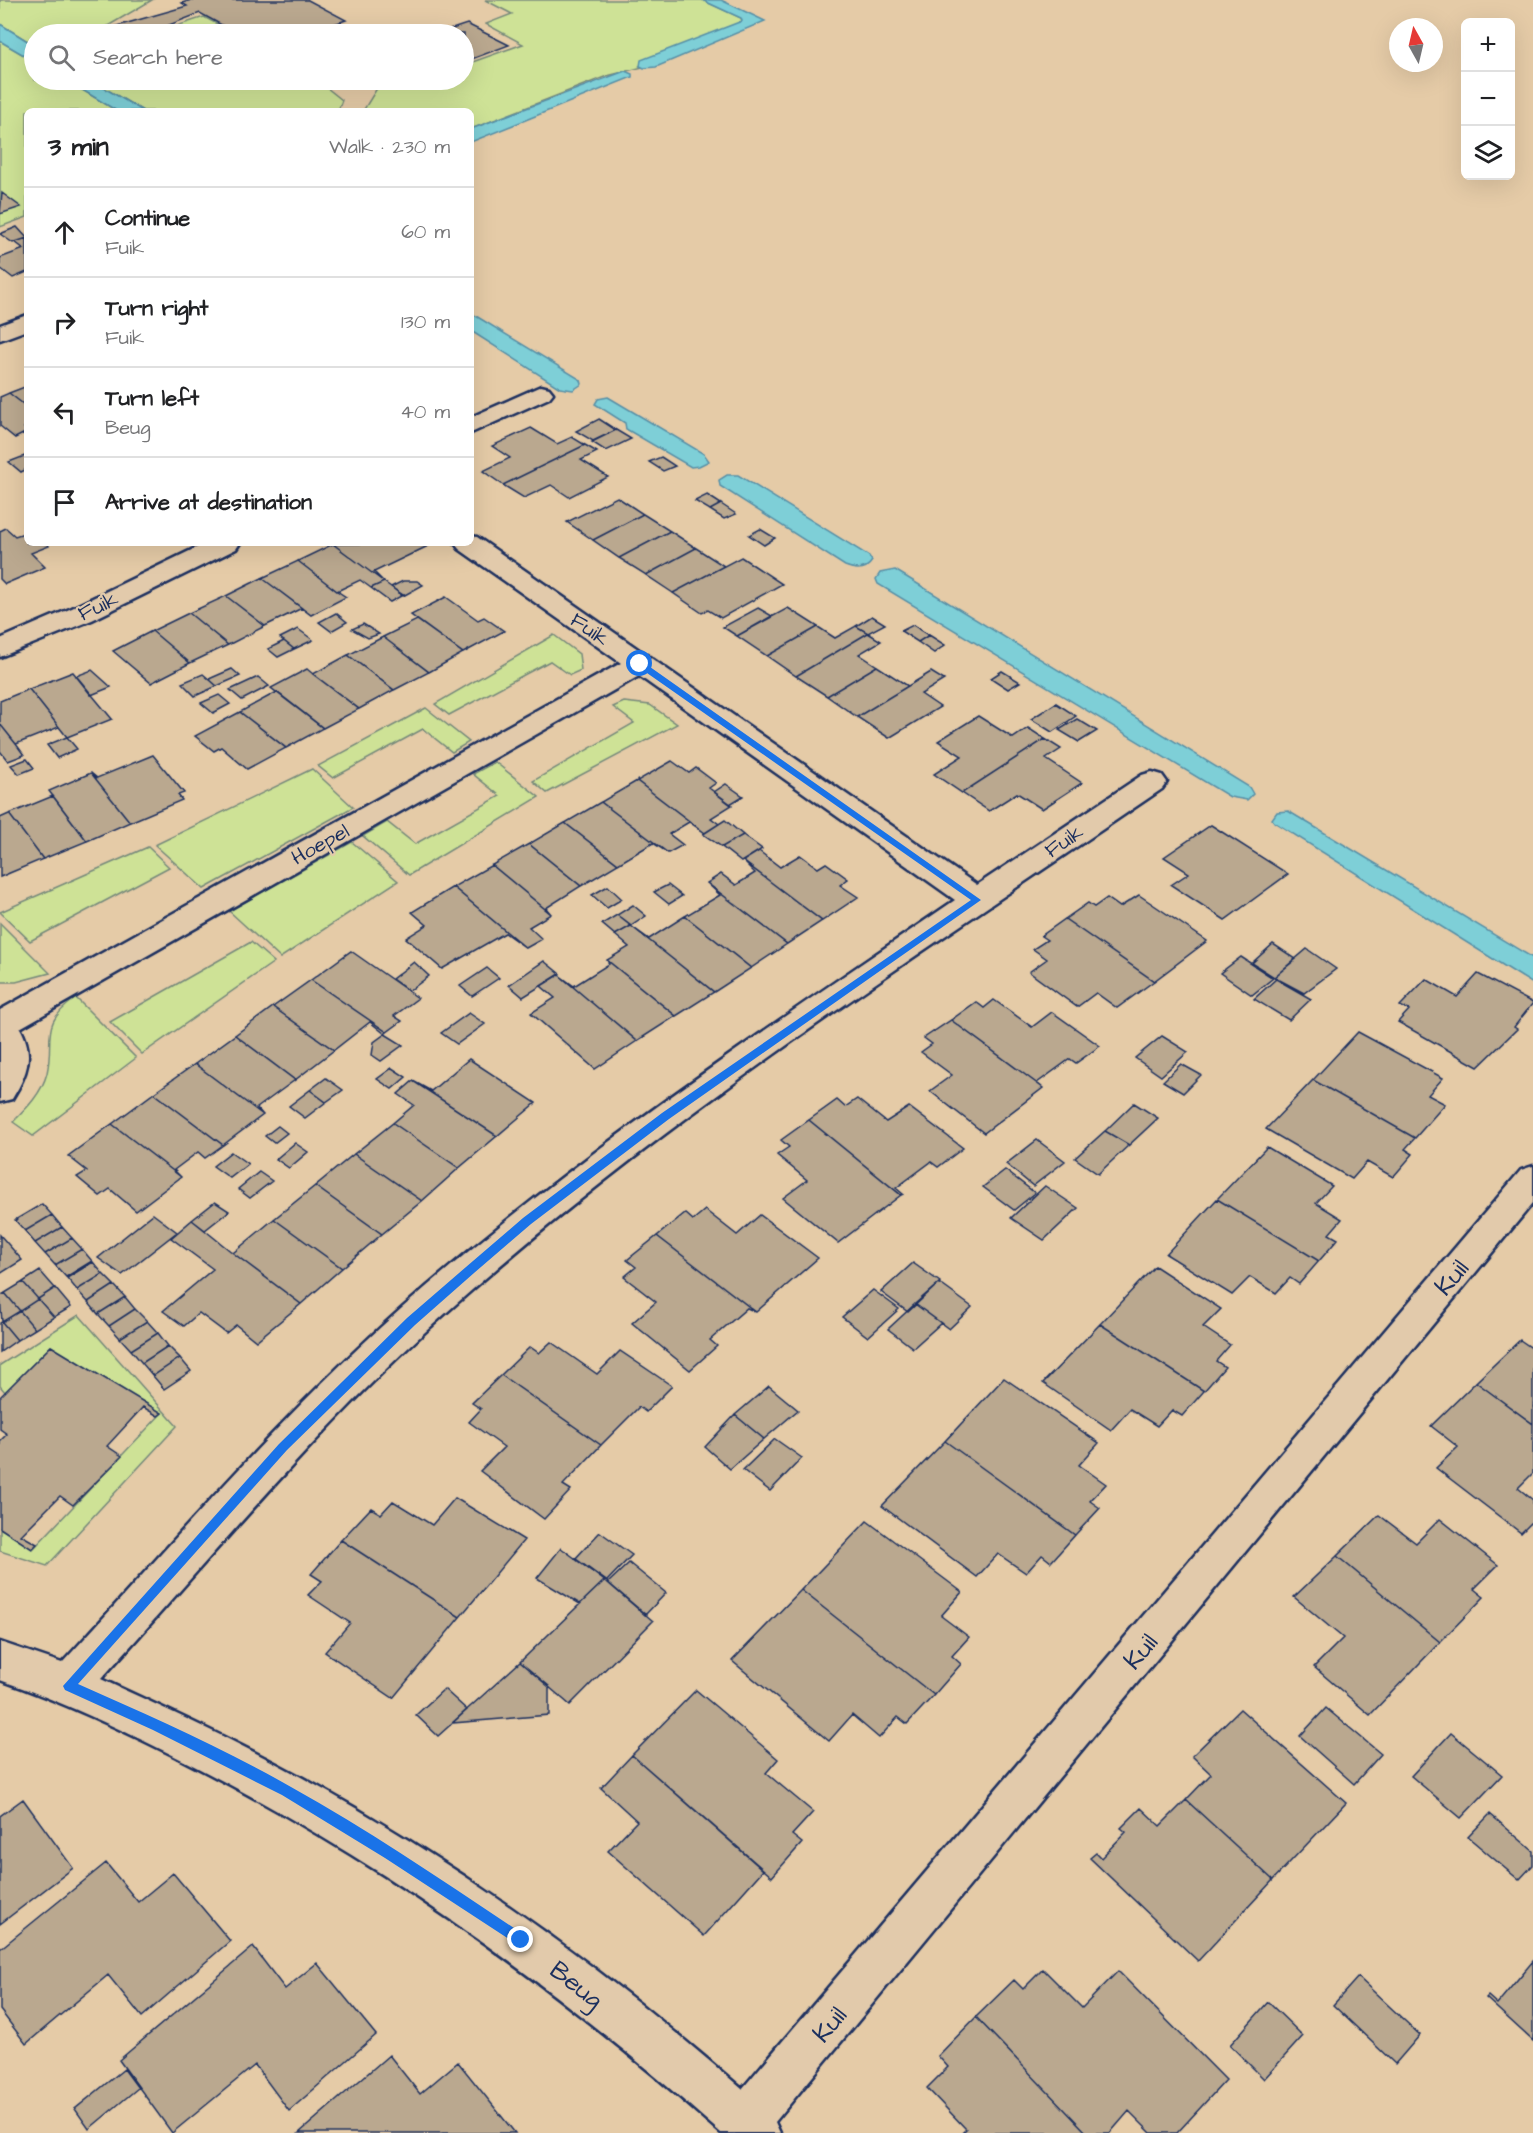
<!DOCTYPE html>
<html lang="en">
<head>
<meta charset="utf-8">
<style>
  :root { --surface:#fff; --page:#f6f6f6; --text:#202124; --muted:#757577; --line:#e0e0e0 }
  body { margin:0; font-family:"Architects Daughter",sans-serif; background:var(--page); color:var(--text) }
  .controls { position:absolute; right:18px; top:18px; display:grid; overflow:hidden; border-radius:9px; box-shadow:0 6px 24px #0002 }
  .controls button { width:54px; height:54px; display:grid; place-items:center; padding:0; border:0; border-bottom:2px solid var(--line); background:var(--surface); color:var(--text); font:30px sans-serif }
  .compass { position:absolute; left:1389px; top:18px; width:54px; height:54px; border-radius:50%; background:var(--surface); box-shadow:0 6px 24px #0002; rotate:352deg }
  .stop { position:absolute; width:18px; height:18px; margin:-14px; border:4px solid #1a73e8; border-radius:50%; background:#fff }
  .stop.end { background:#1a73e8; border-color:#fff; box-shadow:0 2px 6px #0008 }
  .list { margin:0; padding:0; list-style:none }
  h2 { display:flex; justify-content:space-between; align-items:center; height:78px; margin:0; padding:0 24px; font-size:26px }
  h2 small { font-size:20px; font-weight:400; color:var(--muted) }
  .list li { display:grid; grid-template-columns:39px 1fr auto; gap:18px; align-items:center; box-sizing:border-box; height:90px; padding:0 24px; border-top:2px solid var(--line) }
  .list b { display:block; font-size:22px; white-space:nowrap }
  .list p { margin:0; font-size:20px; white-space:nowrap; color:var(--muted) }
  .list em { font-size:20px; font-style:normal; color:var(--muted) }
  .icon { flex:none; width:33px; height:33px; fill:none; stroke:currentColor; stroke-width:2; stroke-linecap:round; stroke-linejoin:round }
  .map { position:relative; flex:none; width:1533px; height:2133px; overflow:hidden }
  .search { position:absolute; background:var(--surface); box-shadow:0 6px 24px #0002; left:24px; top:24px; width:450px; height:66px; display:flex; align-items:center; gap:15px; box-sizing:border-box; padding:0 21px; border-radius:33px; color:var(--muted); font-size:22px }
  .panel { position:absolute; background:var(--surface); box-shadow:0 6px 24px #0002; left:24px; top:108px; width:450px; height:438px; border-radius:9px }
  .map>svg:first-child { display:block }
  .green { fill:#cee296; stroke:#74887a; stroke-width:1.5 }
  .water { fill:#7ecfd7; stroke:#568fa7; stroke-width:1.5 }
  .building { fill:#baa88f; stroke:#1b2f5e; stroke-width:1.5 }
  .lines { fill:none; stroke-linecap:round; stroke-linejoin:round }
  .minor-casing { stroke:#1b2f5e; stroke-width:5 }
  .minor { fill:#e2caab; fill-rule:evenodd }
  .route { fill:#1a73e8 }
  .labels { text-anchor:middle; stroke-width:4.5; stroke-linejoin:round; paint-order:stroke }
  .street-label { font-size:21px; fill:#1b2f5e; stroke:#e2caab }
  .near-street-label { font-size:26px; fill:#1b2f5e; stroke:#e2caab }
</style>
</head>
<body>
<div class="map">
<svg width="1533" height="2133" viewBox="0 0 1533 2133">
  <rect width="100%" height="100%" fill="#e5cba7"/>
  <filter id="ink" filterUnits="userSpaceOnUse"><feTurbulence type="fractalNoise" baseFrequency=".0167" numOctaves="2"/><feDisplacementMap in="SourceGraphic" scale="12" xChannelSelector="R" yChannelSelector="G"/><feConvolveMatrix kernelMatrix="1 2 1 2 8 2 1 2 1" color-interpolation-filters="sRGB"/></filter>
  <g filter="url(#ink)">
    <!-- green -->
    <path class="green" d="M0,0H152L106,27L120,34H34V45L0,24Z
      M485,0H702L741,18L743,21L640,66L643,67L607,76L471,129V111H363L382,80H464V65L523,44L486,24L512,14Z
      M204,17L236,34H152Z
      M0,41L34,61V80H66L117,111H27V217L0,227Z
      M91,80H317L342,100L338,111H143Z
      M554,635L579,654L581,670L570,675L550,661L449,715L435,704Z
      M624,702L650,705L677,724L547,793L533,781L634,723L613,707Z
      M426,708L469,742L452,752L423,729L333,778L318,766Z
      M495,762L539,797L409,875L363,836L387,822L415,844L500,796L473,774Z
      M312,769L353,807L204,889L155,845Z
      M352,842L398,881L280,958L229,911Z
      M148,847L169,867L30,941L0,912Z
      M0,923L50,973L16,982H0Z
      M251,942L274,962L142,1054L110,1022Z
      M76,998L136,1058L33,1136L13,1122C27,1108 42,1093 47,1073C55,1037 38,1025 76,998Z
      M79,1315L177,1426L47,1566L0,1551V1528L33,1549L162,1413L51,1346L5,1392L0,1386V1365Z"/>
    <!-- water -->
    <path class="water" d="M702,0H721L765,21L656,67L644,68L640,66L641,60L742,21L741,18Z
      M0,24L34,45V61L0,41Z
      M625,71L632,74V77L471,142V129Z
      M66,80H91L143,111H117Z
      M471,313L581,380L582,384L573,390L560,388L471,331Z
      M608,397L704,454L709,461L699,466L691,467L626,429L625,423L595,404L598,399Z
      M727,475H738L869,556L872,561C866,571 855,570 845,566L720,486L719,480Z
      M895,570L1249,787L1253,794L1247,800L1230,797L878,584L876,579L880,573Z
      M1288,811L1533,958V984L1274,822L1272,819L1277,812Z"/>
    <!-- building -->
    <path class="building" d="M191,0H308L346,20L305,34H238L200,13L146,34H132L117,26L187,6L182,3Z
      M467,24L509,45L464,62V34H437Z
      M2,193L21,207L0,214Z
      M17,227L27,238L13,243L0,234Z
      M27,238V272L13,278L0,268V258L24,249L15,242Z
      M27,386V407L9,393Z
      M9,393L27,407V427L24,428L27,432L15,438L0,426V397Z
      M599,419L616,430L593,441L576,431Z
      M531,428L557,444L572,437L585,445L503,485L483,471L510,458L492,446Z
      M616,430L631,439L606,451L592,442Z
      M585,445L597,452L581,460L608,477L569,497L551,485L524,498L503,485Z
      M27,455V469L21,472L9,462Z
      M661,457L675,466L663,471L649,462Z
      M707,495L721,504L710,510L695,501Z
      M617,497L643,514L593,540L567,522Z
      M721,504L736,514L724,519L710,510Z
      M643,514L670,531L619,558L593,540Z
      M6,528L15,536L27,532V543H47L49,546L31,553L45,567L5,584L0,579V531Z
      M760,529L775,538L764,545L749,535Z
      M670,531L696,548L646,575L619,558Z
      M424,543L428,546L374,572L384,582L333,544Z
      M333,544L384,582L371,588L360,580L337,591L298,561Z
      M696,548L724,566L673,593L646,575Z
      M741,557L782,584L721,618L708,610L702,613L673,593Z
      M298,561L337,591L346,597L311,615L262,578Z
      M262,578L302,608L265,626L226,596Z
      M403,581H417L423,585L403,596L391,587Z
      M384,582L391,587L403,595L390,602L371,588Z
      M226,596L265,626L228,645L189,613Z
      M446,597L478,620L484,617L504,631L463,653L411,615Z
      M758,608L772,616L737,636L723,627Z
      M788,608L818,627L767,656L737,636Z
      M189,613L228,645L190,663L152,631Z
      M336,613L347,622L331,631L319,622Z
      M872,616L885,624L868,633L856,626Z
      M417,620L463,653L429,672L383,637Z
      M363,624L379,634L368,638L352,629Z
      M913,625L929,635L918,642L901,631Z
      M856,626L868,633L796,676L767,656L818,627L835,638Z
      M298,629L313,640L294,649L280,638Z
      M152,631L190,663L151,683L113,651Z
      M868,633L881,641L859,654L877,666L827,696L796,676Z
      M929,635L945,645L934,653L918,642Z
      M383,637L429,672L394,690L348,655Z
      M284,641L294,649L278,657L268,649Z
      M348,655L394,690L359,709L313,674Z
      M877,666L908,686L857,717L827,696Z
      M232,669L240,676L217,686L209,679Z
      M307,669L313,674L359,709L323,728L271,688Z
      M92,670L111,687L91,695L76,676Z
      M1002,671L1020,682L1008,689L991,678Z
      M73,672L112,719L67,737L29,689Z
      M931,672L944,680L921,694L940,707L889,738L857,717Z
      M203,674L217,686L195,696L182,683Z
      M258,677L269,686L242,700L230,690Z
      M29,689L59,727L16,744L0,724V701Z
      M277,692L323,728L286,748L240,712Z
      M219,695L230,704L213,713L201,703Z
      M1056,703L1076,716L1052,732L1031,719Z
      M240,712L286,748L247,769L221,747L214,751L195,736Z
      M978,716L1013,738L1028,728L1045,739L962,793L934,774L962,756L938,741Z
      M1077,719L1097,731L1079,742L1059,730Z
      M0,724L16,744L24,755L8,761L0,751Z
      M67,737L77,749L57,758L47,745Z
      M1045,739L1061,749L1046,759L1082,783L1042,809L1017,793L989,811L962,793Z
      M153,755L184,793L178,795L182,800L130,822L91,773L97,778Z
      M27,759L34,768L19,774L11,765Z
      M672,761L689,773L696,768L716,783L709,788L732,805L711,818L719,824L705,833L637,781Z
      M91,773L130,822L87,841L49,791Z
      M637,781L705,833L689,822L669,834L683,845L668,853L601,802Z
      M726,784L743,796L730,804L714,792Z
      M53,796L87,841L43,859L9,814Z
      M601,802L668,853L653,843L618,864L565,823Z
      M9,814L43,859L0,877V818Z
      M725,820L743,835L722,847L703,834Z
      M565,823L618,864L581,886L529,844Z
      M1211,825L1288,874L1225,920L1171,885L1189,873L1164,857Z
      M743,835L762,849L741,862L722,847Z
      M529,844L581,886L546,908L551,914L492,865Z
      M759,851L780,867L800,855L818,868L826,863L848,879L840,885L858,897L822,921L743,861Z
      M743,861L822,921L787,944L707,883L721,874L736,885L755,873Z
      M492,865L551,914L529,927L542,939L526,948L453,887Z
      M707,883L787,944L751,968L685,916L720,895Z
      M668,885L682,896L669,904L654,892Z
      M608,886L622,899L607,908L592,895Z
      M453,887L526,948L505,933L442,969L406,938L427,925L412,912Z
      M1139,895L1207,941L1154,981L1065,919L1088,903L1094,907L1107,898L1120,907Z
      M633,905L646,916L631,926L617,915Z
      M617,915L631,926L615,935L602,924Z
      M685,916L751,968L714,992L631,926L649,939Z
      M1065,919L1154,981L1117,1008L1096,993L1077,1007L1029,972L1047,959L1033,949L1047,940L1041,936Z
      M631,926L714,992L676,1016L607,960L629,947L615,935Z
      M1273,944L1296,959L1274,977L1252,963Z
      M1307,949L1336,969L1304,993L1274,977Z
      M351,951L418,998L394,1016L402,1021L387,1032L311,980Z
      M1241,957L1273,978L1252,995L1220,973Z
      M607,960L676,1016L637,1041L559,975L574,986L609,964Z
      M544,961L560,974L523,997L509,985Z
      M414,962L429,976L409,991L392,979Z
      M487,968L499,978L472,996L460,986Z
      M1478,974L1533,1003L1514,1027L1517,1029L1478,1067L1398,1022L1409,1010L1400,1006L1426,979L1457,997Z
      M559,975L637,1041L595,1069L531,1013L555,998L541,986Z
      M1276,979L1311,999L1289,1020L1254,999Z
      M311,980L387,1032L385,1034L370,1022L334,1050L273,1007Z
      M994,1000L1032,1027L1052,1012L1100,1046L1076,1063L1070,1059L1037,1083L1043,1088L951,1020L976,1002L984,1008Z
      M273,1007L334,1050L295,1080L235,1035Z
      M469,1013L485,1024L457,1044L441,1033Z
      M951,1020L1043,1088L984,1133L930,1091L952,1075L921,1052L932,1044L924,1038Z
      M1358,1032L1443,1078L1428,1095L1445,1104L1415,1138L1313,1080Z
      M385,1034L403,1045L381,1061L372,1055L374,1042Z
      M235,1035L295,1080L257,1108L263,1115L195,1064Z
      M1162,1036L1188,1052L1161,1076L1135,1058Z
      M469,1059L536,1103L497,1136L413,1081L431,1091Z
      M195,1064L263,1115L223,1145L154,1093Z
      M1181,1064L1201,1075L1183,1093L1163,1081Z
      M392,1068L406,1077L392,1089L377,1079Z
      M326,1078L343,1090L326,1102L310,1090Z
      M1313,1080L1415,1138L1405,1149L1413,1154L1393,1177L1367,1162L1352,1179L1266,1129Z
      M413,1081L497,1136L459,1168L393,1123L414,1105L398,1094Z
      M310,1090L326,1102L305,1118L289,1106Z
      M154,1093L223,1145L205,1158L198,1152L174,1170L181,1177L112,1124Z
      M857,1099L886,1122L909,1107L963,1148L938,1167L931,1162L896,1188L903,1194L901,1195L809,1120L837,1100L845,1107Z
      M1134,1103L1158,1118L1129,1145L1105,1131Z
      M809,1120L901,1195L838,1243L783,1198L807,1180L777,1155L789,1147L781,1140Z
      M393,1123L459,1168L422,1201L354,1154Z
      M112,1124L181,1177L136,1211L110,1189L100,1196L77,1177L87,1171L68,1156Z
      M278,1126L287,1133L274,1143L265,1136Z
      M1105,1131L1129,1145L1098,1174L1075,1158Z
      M1037,1140L1065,1161L1033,1186L1006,1164Z
      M295,1143L308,1152L289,1168L276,1159Z
      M1267,1147L1332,1186L1316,1203L1342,1219L1329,1234L1338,1239L1319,1261L1217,1199Z
      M231,1152L248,1164L230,1178L213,1166Z
      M354,1154L422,1201L382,1234L315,1186Z
      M1005,1170L1035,1193L1014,1210L983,1187Z
      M259,1172L272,1181L250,1198L238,1189Z
      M315,1186L382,1234L342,1268L274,1219Z
      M1045,1186L1078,1208L1044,1240L1011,1218Z
      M1217,1199L1319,1261L1299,1284L1290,1278L1276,1293L1250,1277L1232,1295L1166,1254Z
      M215,1202L229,1211L205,1230L192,1220Z
      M42,1204L52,1215L25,1231L15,1220Z
      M705,1210L737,1235L760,1215L818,1258L756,1312L657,1236L685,1213L693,1220Z
      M153,1214L177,1232L122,1275L98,1258Z
      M52,1215L62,1227L35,1243L25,1231Z
      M274,1219L342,1268L301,1304L233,1253Z
      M192,1220L233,1253L301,1304L256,1341L236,1325L226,1333L199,1313L184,1326L163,1311L213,1269L171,1238Z
      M62,1227L72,1238L45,1254L35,1243Z
      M0,1235L22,1260L0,1274Z
      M657,1236L756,1312L747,1308L710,1340L717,1346L690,1370L632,1323L656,1302L624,1277L636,1267L627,1260Z
      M72,1238L82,1249L55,1265L45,1254Z
      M82,1249L92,1261L66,1277L55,1265Z
      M93,1262L103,1274L77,1290L67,1278Z
      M913,1263L940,1282L908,1312L881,1292Z
      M1155,1266L1221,1309L1203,1327L1230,1345L1216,1361L1225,1367L1204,1391L1100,1324Z
      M40,1271L55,1288L38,1299L23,1282Z
      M103,1274L114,1285L88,1302L77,1290Z
      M23,1282L38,1299L20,1311L5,1293Z
      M939,1283L972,1307L949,1329L915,1304Z
      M114,1285L125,1297L98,1314L88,1302Z
      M55,1288L71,1307L54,1317L38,1299Z
      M873,1290L899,1309L868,1337L842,1317Z
      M5,1293L20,1311L2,1322L0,1296Z
      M125,1297L135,1309L109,1326L98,1314Z
      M38,1299L54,1317L35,1329L20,1311Z
      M915,1304L941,1323L913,1348L888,1329Z
      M135,1309L147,1321L120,1338L109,1326Z
      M20,1311L35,1329L17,1340L2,1322Z
      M147,1321L158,1333L131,1350L120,1338Z
      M2,1322L17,1340L0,1352V1323Z
      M1100,1324L1204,1391L1182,1416L1172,1410L1157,1426L1130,1409L1111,1430L1043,1383Z
      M158,1333L168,1346L142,1363L131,1350Z
      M1520,1340L1533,1349V1424L1476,1382Z
      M551,1342L597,1374L620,1351L672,1386L646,1412L639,1407L601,1445L501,1375L530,1347L539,1353Z
      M51,1346L162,1413L158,1416L143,1407L107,1446L122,1456L73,1505L60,1496L21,1535L37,1544L32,1549L0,1528V1441L7,1434L0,1429V1397Z
      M168,1346L180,1358L153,1376L142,1363Z
      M180,1358L191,1371L164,1389L153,1376Z
      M501,1375L601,1445L563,1485L571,1490L544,1519L480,1471L504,1447L469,1422L481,1409L472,1403Z
      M1004,1378L1099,1443L1079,1465L1106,1484L1090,1501L1100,1508L1075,1535L945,1441Z
      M1476,1382L1533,1424V1473L1518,1488L1533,1500V1521L1521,1533L1436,1468L1458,1447L1431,1426Z
      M769,1386L798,1410L764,1439L735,1415Z
      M735,1415L764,1439L730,1469L705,1447Z
      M775,1439L802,1458L770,1491L743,1470Z
      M945,1441L1075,1535L1051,1562L1042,1555L1026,1573L998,1554L977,1577L882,1506Z
      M455,1498L524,1540L460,1617L341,1540L371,1508L381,1514L393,1501L432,1525Z
      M1379,1515L1416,1543L1440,1519L1498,1565L1474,1589L1484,1597L1440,1642L1337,1556Z
      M867,1521L962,1592L941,1616L969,1637L952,1656L961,1664L934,1695L801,1590Z
      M600,1532L632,1555L606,1582L575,1559Z
      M341,1540L460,1617L393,1698L325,1652L350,1623L308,1595L322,1581L311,1574Z
      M561,1548L605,1580L580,1604L537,1578Z
      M1337,1556L1440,1642L1370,1715L1314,1667L1343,1638L1294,1597Z
      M629,1563L666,1593L645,1615L608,1583Z
      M605,1580L653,1621L570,1705L520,1662Z
      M801,1590L934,1695L907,1724L898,1717L879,1738L852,1715L829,1741L732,1661Z
      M520,1662L549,1686V1715L452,1723Z
      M444,1689L467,1710L438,1736L416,1715Z
      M696,1690L778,1759L766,1773L813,1812L792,1835L802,1843L772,1877L632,1755Z
      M1326,1708L1381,1754L1354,1784L1300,1736Z
      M1240,1709L1346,1803L1273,1880L1186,1800L1211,1774L1192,1756Z
      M1451,1733L1502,1775L1461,1818L1411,1776Z
      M632,1755L763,1870L704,1936L608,1851L637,1821L601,1788Z
      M23,1799L73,1868L0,1924V1816Z
      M1186,1800L1273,1880L1198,1961L1090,1858L1096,1853L1101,1858L1126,1832L1121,1828L1141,1808L1160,1826Z
      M1490,1814L1533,1851V1865L1519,1880L1468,1837Z
      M106,1863L138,1902L173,1873L230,1941L142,2017L108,1975L26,2044L0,2010V1949Z
      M253,1947L285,1989L317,1963L376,2035L289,2111L255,2065L172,2133L119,2060Z
      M1533,1961V2041L1486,1998L1488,1996L1497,2004Z
      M1043,1969L1082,2008L1118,1971L1226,2080L1177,2133H1151L1129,2111L1110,2133H1087L976,2017L1014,1980L1023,1989Z
      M1358,1977L1420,2035L1395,2064L1333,2005Z
      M1268,2002L1303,2036L1264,2079L1230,2045Z
      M976,2017L1087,2133H962L966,2129L927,2088L948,2067L938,2056Z
      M389,2055L420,2094L458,2062L515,2133H299Z
      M124,2069L138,2088L89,2129L75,2109Z"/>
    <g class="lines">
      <!-- minor casing -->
      <g class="minor-casing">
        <path id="minor" d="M27,315V330L0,340V325Z
          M541,386L549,388L553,393L549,398L471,433V417Z
          M471,536L477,537L977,885L1142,775L1152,772L1162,775L1167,782L1162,789C913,959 648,1127 425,1332C309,1439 207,1562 101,1679C168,1710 236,1741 301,1777C459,1864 606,1970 742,2089L1521,1170L1533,1166V1203L775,2122L780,2133H721C561,1991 389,1866 198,1768C134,1735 69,1704 0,1680V1642L62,1663C173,1543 279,1417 402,1308C575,1156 766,1029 955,900L639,676L20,1028C35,1054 27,1075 12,1099L0,1102V1010L621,663L459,549L455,543H471Z
          M206,543H240L236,549L92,620L0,657V639L72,608Z"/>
      </g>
      <!-- minor -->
      <use href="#minor" class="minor"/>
    </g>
  </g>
  <!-- route -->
  <path class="route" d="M637,662H643L981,900L669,1119L531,1224L474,1273L415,1325L287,1450L78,1684C150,1716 223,1748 291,1787C372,1832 449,1885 526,1936L528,1940L521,1947L385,1858L282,1795L153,1730L65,1690L63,1686L279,1444L407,1318L466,1267L523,1218L662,1113L971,900L637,666Z"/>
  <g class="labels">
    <!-- street labels -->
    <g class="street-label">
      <text transform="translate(98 606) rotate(-25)" y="7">Fuik</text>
      <text transform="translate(590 629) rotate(35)" y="7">Fuik</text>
      <text transform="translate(1064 841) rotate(-34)" y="7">Fuik</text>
      <text transform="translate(320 844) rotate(-29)" y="7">Hoepel</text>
    </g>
    <!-- near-street labels -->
    <g class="near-street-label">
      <text transform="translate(1451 1277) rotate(-50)" y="9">Kuil</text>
      <text transform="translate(1140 1651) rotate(-50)" y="9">Kuil</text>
      <text transform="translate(577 1984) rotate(38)" y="9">Beug</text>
      <text transform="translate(829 2024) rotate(-50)" y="9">Kuil</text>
    </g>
  </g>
</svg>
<div class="controls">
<button>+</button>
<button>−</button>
<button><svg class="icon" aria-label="layers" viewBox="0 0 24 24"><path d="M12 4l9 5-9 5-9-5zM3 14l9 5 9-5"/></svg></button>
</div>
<svg class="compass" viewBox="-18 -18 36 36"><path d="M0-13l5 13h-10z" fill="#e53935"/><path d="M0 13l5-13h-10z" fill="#757577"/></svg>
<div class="stop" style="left:640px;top:664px"></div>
<div class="stop end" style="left:521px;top:1940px"></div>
<div class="search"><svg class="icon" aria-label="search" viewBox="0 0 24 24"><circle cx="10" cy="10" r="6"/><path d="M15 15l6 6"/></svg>Search here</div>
<section class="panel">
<h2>3 min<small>Walk · 230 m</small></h2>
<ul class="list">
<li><svg class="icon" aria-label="ahead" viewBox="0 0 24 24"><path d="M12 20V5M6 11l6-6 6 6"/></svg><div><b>Continue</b><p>Fuik</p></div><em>60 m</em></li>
<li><svg class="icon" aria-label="right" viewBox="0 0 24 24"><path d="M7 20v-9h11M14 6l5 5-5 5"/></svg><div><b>Turn right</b><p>Fuik</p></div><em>130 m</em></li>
<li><svg class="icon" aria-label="left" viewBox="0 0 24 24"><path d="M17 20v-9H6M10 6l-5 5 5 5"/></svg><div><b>Turn left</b><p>Beug</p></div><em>40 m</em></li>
<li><svg class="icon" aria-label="arrive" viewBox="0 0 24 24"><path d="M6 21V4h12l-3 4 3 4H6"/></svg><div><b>Arrive at destination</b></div></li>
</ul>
</section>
</div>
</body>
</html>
